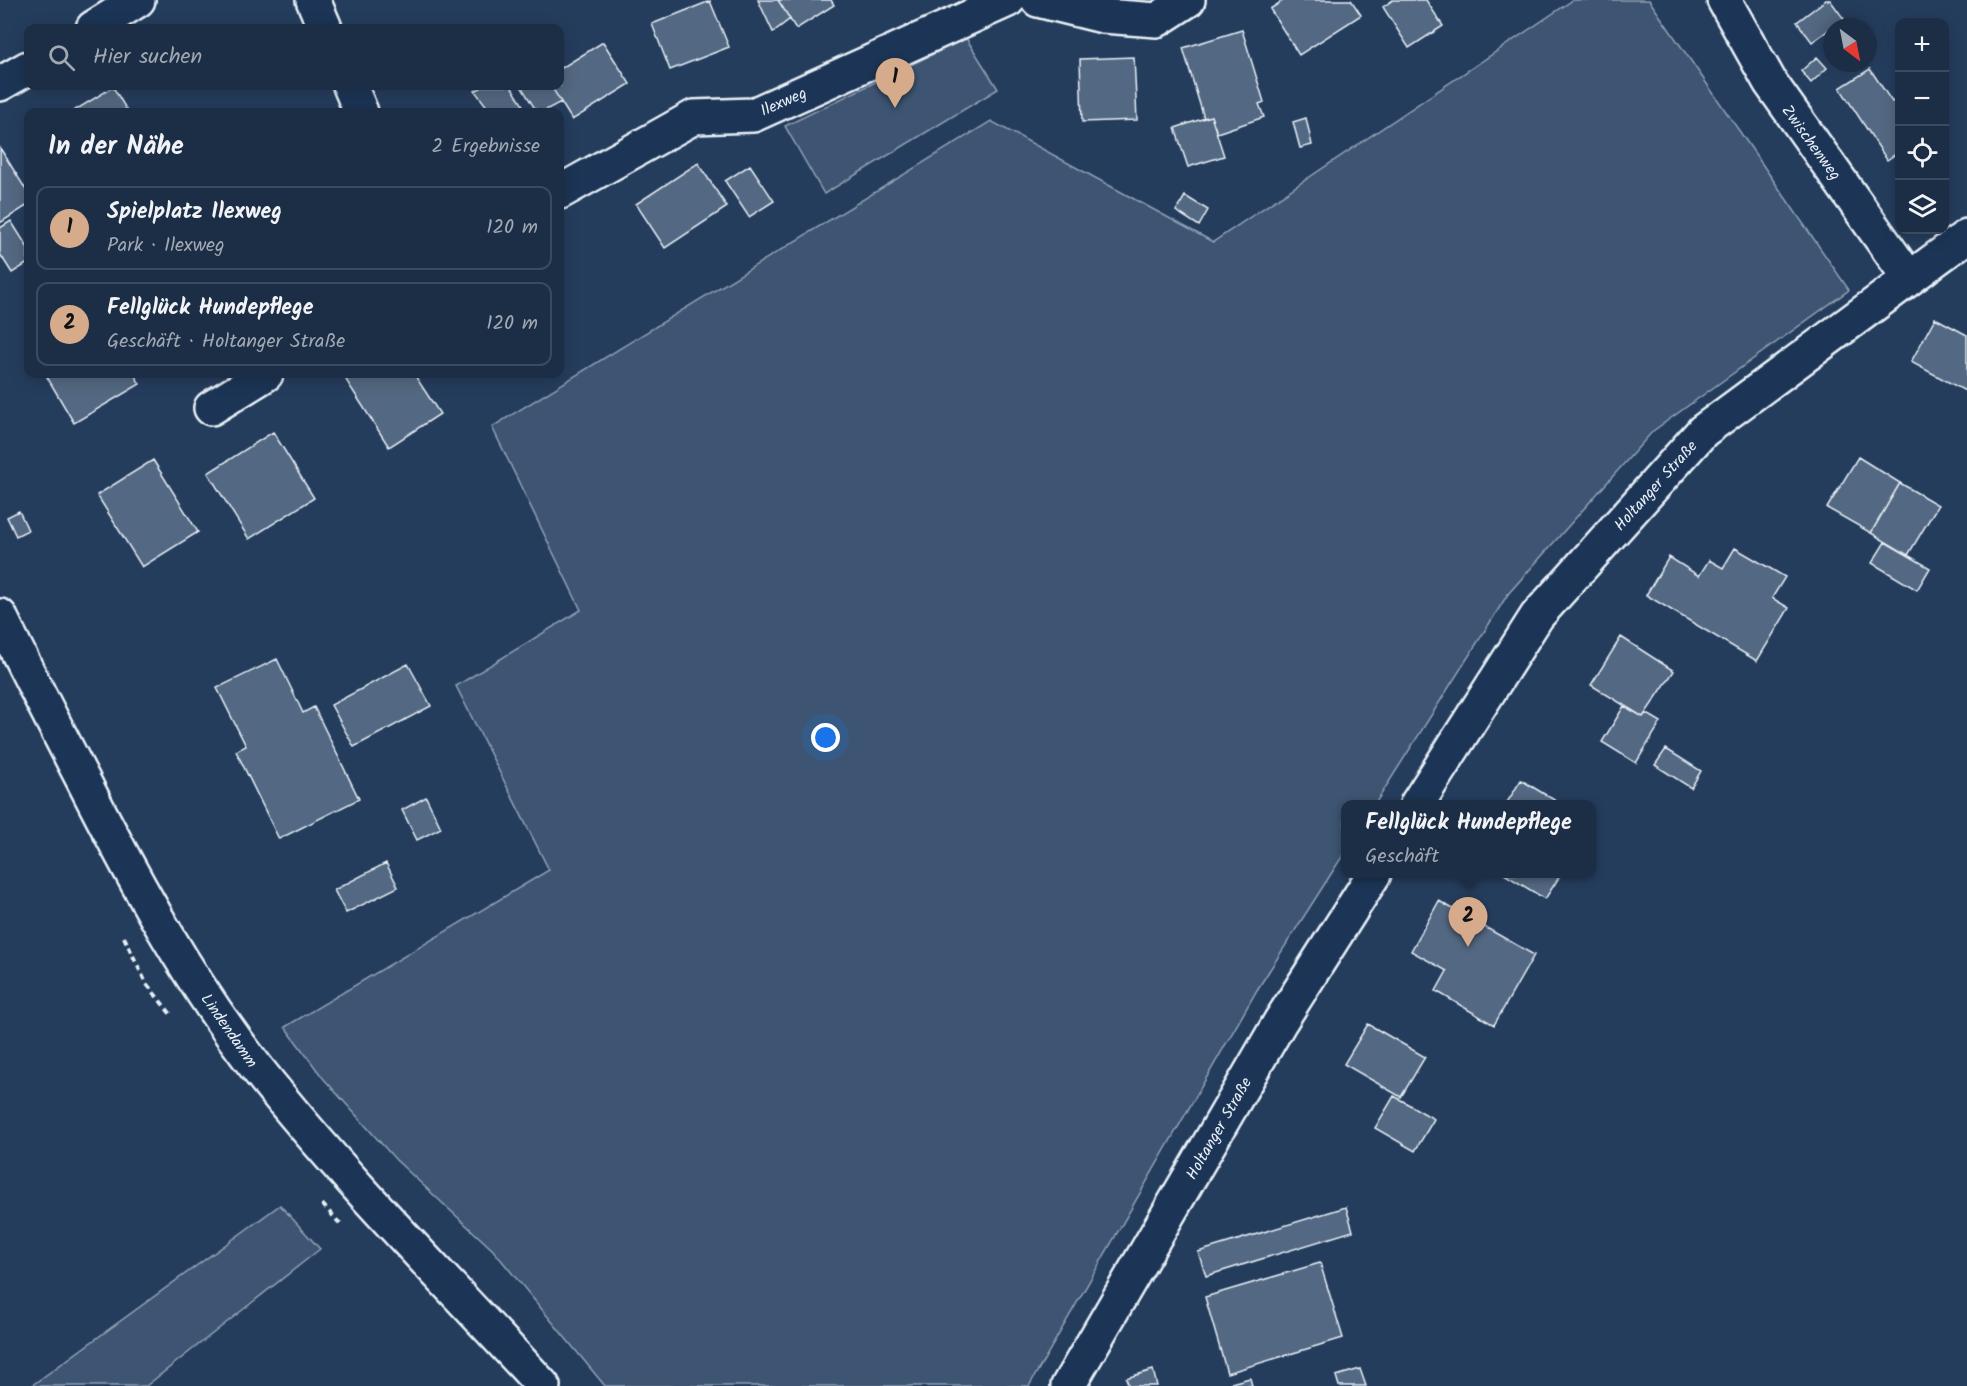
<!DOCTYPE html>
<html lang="de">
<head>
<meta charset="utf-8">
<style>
  :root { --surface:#1c2e46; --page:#293a51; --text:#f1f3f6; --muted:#a0a8b3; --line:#3a4a5f; --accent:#d6ab8b }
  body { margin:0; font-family:Kalam,sans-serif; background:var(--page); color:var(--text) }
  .controls { position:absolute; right:18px; top:18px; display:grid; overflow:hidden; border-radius:12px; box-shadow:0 3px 15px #0003 }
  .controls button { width:54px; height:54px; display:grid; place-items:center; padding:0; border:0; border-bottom:2px solid var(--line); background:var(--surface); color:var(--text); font:30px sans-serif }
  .compass { position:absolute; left:1823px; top:18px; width:54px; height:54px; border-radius:50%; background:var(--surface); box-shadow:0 3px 15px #0003; rotate:148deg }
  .you { position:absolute; left:826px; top:738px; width:21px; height:21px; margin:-15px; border:4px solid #fff; border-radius:50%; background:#1a73e8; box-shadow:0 0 0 9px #1a73e833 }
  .badge { display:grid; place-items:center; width:39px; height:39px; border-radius:50%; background:var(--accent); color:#111; font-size:20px; font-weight:700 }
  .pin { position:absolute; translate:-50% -50px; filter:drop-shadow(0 2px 3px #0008) }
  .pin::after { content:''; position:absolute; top:32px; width:21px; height:18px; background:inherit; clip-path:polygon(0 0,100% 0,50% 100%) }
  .popup { position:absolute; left:1341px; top:800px; width:255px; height:78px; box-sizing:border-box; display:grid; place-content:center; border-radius:12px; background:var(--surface); filter:drop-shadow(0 2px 4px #0005); font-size:20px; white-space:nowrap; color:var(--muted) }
  .popup b { font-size:22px; color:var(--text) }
  .popup::after { content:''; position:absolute; left:50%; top:100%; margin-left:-12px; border:12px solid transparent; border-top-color:var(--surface) }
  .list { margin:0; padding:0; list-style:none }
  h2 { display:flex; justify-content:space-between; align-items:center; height:78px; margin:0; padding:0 24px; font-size:26px }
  h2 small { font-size:20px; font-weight:400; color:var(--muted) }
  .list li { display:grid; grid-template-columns:39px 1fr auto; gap:18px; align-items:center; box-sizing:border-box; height:84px; margin:0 12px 12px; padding:0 12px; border:2px solid var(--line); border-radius:12px }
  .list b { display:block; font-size:22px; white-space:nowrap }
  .list p { margin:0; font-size:20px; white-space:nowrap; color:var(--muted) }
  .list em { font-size:20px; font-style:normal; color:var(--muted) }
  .icon { flex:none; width:33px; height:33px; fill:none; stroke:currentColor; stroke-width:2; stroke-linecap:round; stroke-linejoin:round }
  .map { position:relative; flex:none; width:1967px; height:1386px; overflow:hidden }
  .search { position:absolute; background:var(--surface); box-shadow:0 3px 15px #0003; left:24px; top:24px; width:540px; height:66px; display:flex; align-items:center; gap:15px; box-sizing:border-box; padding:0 21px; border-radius:12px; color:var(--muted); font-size:22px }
  .panel { position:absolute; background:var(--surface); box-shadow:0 3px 15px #0003; left:24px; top:108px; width:540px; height:270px; border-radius:12px }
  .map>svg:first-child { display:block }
  .green { fill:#3e5472; stroke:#93a2b5; stroke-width:1.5 }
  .building { fill:#536782; stroke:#e8f1f8; stroke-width:1.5 }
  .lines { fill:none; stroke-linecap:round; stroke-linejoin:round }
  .street-casing { stroke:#e8f1f8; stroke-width:38 }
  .secondary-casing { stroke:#e8f1f8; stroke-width:38 }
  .path { stroke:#e8f1f8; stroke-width:4; stroke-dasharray:6 4.5; stroke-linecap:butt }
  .street { stroke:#1d3557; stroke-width:33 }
  .secondary { stroke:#1d3557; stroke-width:33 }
  .labels { text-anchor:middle; stroke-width:5; stroke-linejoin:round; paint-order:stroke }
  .street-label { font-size:16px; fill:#e8f1f8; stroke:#1d3557 }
</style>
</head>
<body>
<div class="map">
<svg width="1967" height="1386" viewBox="0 0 1967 1386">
  <rect width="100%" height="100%" fill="#253d5d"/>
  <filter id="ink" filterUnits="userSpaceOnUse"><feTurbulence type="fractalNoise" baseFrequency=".0167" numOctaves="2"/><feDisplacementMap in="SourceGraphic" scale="12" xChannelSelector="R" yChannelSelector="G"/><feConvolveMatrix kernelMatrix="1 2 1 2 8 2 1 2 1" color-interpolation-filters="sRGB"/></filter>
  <g filter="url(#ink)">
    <!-- green -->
    <path class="green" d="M1573,0H1649L1849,290L1653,431L1508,594L1375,804H1345V852L1257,990L1029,1386H605L493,1250L396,1160L323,1078L285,1027L549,870L456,686L581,610L492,427L991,121L1213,242Z
      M966,38L998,89L824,194L785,126Z
      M280,1205L320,1249L146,1386H31Z"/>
    <!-- building -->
    <path class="building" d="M758,0H778L790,19L773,32Z
      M778,0H831L834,5L796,29Z
      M1284,0H1351L1361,15L1299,55L1270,9Z
      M1393,0H1426L1443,26L1409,48L1383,7Z
      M1826,0H1830L1844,19L1812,42L1797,22Z
      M710,1L729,47L670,70L652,24Z
      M1242,30L1264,102L1259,104L1264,117L1217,133L1211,116L1204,118L1183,48Z
      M603,42L630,84L572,120L551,86H560V69Z
      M1134,57L1137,120L1082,122L1080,59Z
      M1817,57L1827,68L1811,83L1801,71Z
      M1870,69L1892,102L1900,97V151L1887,160L1840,88Z
      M484,86H511L527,112H491L475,91Z
      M521,86H551L561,102L542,112H537Z
      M113,87L128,112H72Z
      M1211,116L1224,156L1188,167L1175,128Z
      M1306,118L1312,145L1300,148L1293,122Z
      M0,148L28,193V205L0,223Z
      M698,163L727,207L665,248L636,204Z
      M750,165L774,201L749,217L725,181Z
      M1185,196L1208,210L1199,226L1176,211Z
      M11,221L28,248V263L12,273L0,254V228Z
      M1935,318L1967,335V392L1911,362Z
      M52,374H134L140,384L74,423L47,377Z
      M356,374H414L440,414L389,447L346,380Z
      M273,432L314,498L249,539L208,473Z
      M1858,457L1900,483L1871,533L1827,508Z
      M153,460L198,532L142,567L97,495Z
      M1900,483L1938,505L1908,555L1871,533Z
      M19,511L28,530L16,536L7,517Z
      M1885,542L1930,568L1917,590L1872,563Z
      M1735,548L1785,577L1772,598L1789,608L1757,661L1646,595L1669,557L1699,576L1709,560L1723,568Z
      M1621,637L1674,671L1643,717L1591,685Z
      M277,659L303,713L314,707L359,799L279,839L236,751L246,746L217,688Z
      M408,664L431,706L354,747L331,705Z
      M1624,706L1643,717L1646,713L1661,722L1636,763L1602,742Z
      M1666,749L1701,771L1691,788L1655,765Z
      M1521,780L1561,804H1506Z
      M426,797L441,828L417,840L402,810Z
      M386,863L398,887L346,913L334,890Z
      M1504,874H1554L1560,876L1545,899Z
      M1439,901L1534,955L1494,1025L1436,991L1447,971L1411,951Z
      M1368,1024L1425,1057L1401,1097L1344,1064Z
      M1394,1096L1434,1119L1415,1151L1375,1128Z
      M1346,1207L1353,1231L1206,1276L1198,1252Z
      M1320,1263L1343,1338L1227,1373L1205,1297Z
      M1360,1369L1366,1386H1339L1336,1376Z
      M1153,1370L1157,1386H1129L1126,1378Z
      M1250,1378L1252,1386H1220Z"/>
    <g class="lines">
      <!-- street casing -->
      <g class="street-casing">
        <path id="street" d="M313,0L325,28
          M1038,0L1103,16L1157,20L1188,0
          M1724,0L1770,82L1909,278
          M93,28L138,0
          M0,84L28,68
          M350,86L361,112
          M560,192L694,117L753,115L1008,0
          M211,408L266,374
          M1417,804L1537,616L1703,431L1967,236
          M1068,1386L1280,1022L1374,874"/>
      </g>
      <!-- secondary casing -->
      <g class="secondary-casing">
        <path id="secondary" d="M0,616C26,670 54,724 82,778C134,880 188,981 259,1071C347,1182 448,1282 543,1386"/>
      </g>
      <!-- path -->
      <path class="path" d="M124,937L146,983L173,1017
        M322,1204L343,1227"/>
      <!-- street -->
      <use href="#street" class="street"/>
      <!-- secondary -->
      <use href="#secondary" class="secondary"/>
    </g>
  </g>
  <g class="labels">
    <!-- street labels -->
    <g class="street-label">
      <text transform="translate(783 101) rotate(-24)" y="6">Ilexweg</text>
      <text transform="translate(1812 142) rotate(54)" y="6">Zwischenweg</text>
      <text transform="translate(1655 485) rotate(-48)" y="6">Holtanger Straße</text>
      <text transform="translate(230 1030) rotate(55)" y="6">Lindendamm</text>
      <text transform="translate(1218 1128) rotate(-60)" y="6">Holtanger Straße</text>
    </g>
  </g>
</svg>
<div class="controls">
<button>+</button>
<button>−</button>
<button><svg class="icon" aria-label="locate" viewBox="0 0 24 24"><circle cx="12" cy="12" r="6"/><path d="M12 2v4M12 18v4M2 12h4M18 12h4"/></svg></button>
<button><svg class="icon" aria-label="layers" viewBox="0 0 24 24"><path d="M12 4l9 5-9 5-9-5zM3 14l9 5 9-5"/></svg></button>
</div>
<svg class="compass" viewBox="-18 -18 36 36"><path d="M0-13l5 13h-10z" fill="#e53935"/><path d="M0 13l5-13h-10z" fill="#a0a8b3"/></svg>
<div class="you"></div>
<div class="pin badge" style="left:895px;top:108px">1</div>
<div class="pin badge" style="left:1468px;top:947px">2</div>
<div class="popup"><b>Fellglück Hundepflege</b>Geschäft</div>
<div class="search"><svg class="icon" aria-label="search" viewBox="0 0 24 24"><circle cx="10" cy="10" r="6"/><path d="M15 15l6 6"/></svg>Hier suchen</div>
<section class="panel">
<h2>In der Nähe<small>2 Ergebnisse</small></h2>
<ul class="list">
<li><span class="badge">1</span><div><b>Spielplatz Ilexweg</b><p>Park · Ilexweg</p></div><em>120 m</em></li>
<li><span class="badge">2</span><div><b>Fellglück Hundepflege</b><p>Geschäft · Holtanger Straße</p></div><em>120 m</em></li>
</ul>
</section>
</div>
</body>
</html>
